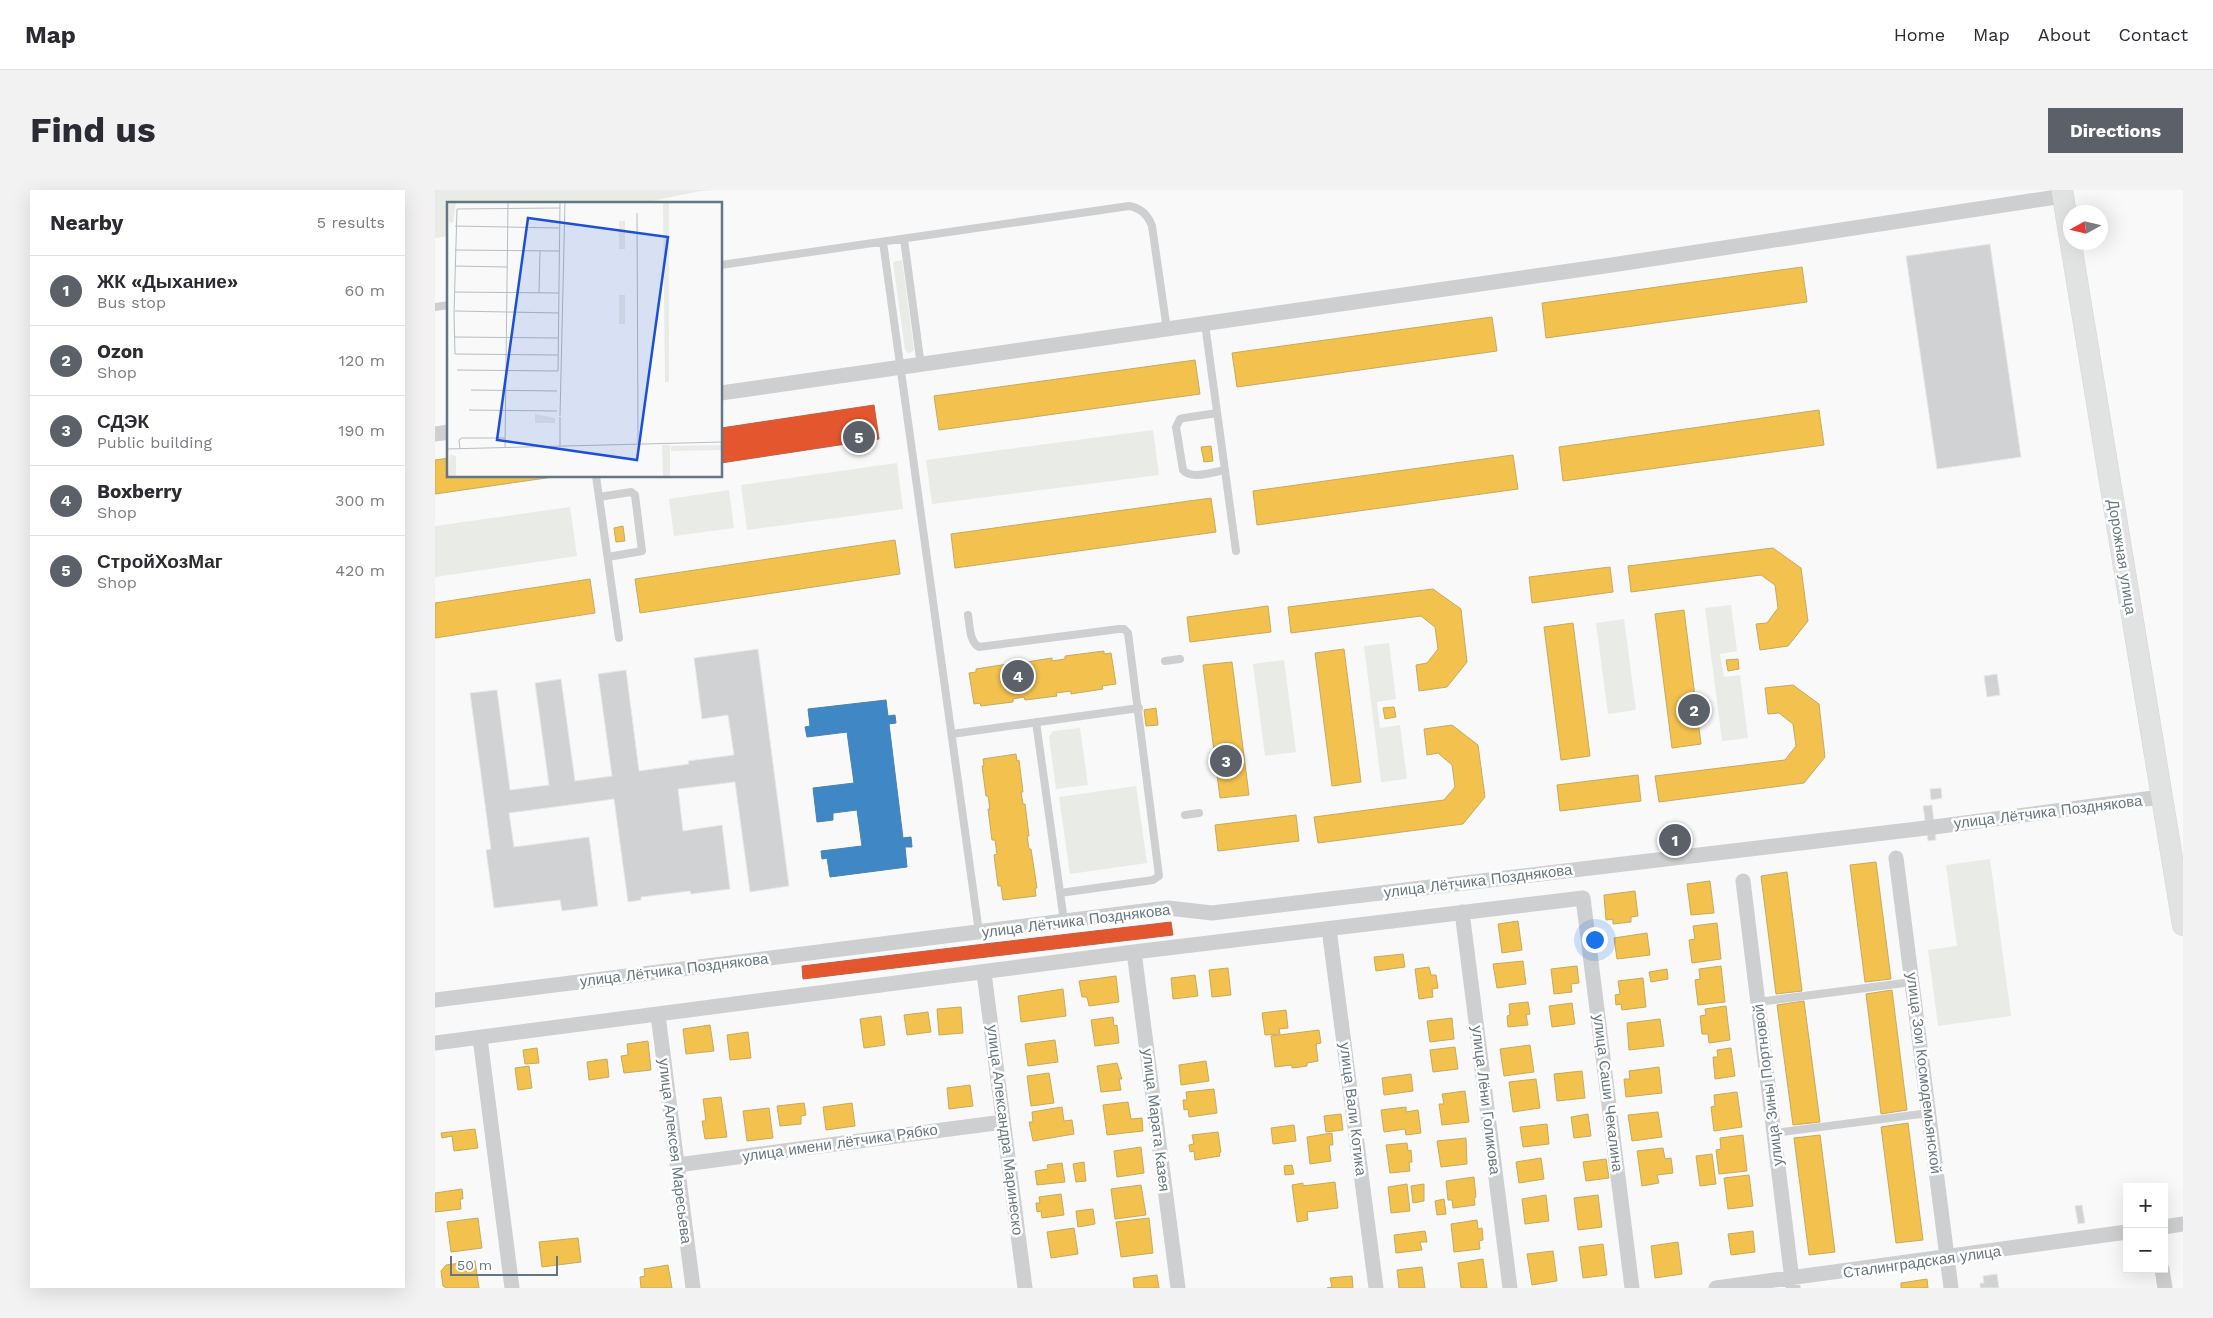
<!DOCTYPE html>
<html lang="en">
<head>
<meta charset="utf-8">
<style>
  :root { --surface:#fff; --page:#f2f2f3; --text:#2b2b33; --muted:#7c7c81; --line:#e1e1e2; --accent:#5c6169 }
  body { margin:0; font-family:"Work Sans",sans-serif; background:var(--page); color:var(--text) }
  .controls { position:absolute; right:15px; bottom:15px; display:grid; overflow:hidden; border-radius:0px; box-shadow:0 5px 20px #0002 }
  .controls button { width:45px; height:45px; display:grid; place-items:center; padding:0; border:0; border-bottom:1px solid var(--line); background:var(--surface); color:var(--text); font:25px sans-serif }
  .compass { position:absolute; left:1628px; top:15px; width:45px; height:45px; border-radius:50%; background:var(--surface); box-shadow:0 5px 20px #0002; rotate:262deg }
  .scale { position:absolute; left:15px; bottom:12px; width:108px; box-sizing:border-box; padding-left:5px; border:2px solid #657683; border-top:0; font-size:14px; line-height:18px; white-space:nowrap; color:#657683; -webkit-text-stroke:4px #fff; paint-order:stroke }
  .you { position:absolute; left:1159px; top:749px; width:18px; height:18px; margin:-12px; border:4px solid #fff; border-radius:50%; background:#1a73e8; box-shadow:0 0 0 8px #1a73e833 }
  .badge { display:grid; place-items:center; width:32px; height:32px; border-radius:50%; background:var(--accent); color:#fff; font-size:16px; font-weight:700 }
  .pin { position:absolute; translate:-50% -50%; border:2px solid #fff; box-shadow:0 1px 5px #0006 }
  .list { margin:0; padding:0; list-style:none }
  h2 { display:flex; justify-content:space-between; align-items:center; height:65px; margin:0; padding:0 20px; font-size:21px }
  h2 small { font-size:16px; font-weight:400; color:var(--muted) }
  .list li { display:grid; grid-template-columns:32px 1fr auto; gap:15px; align-items:center; box-sizing:border-box; height:70px; padding:0 20px; border-top:1px solid var(--line) }
  .list b { display:block; font-size:19px; white-space:nowrap }
  .list p { margin:0; font-size:16px; white-space:nowrap; color:var(--muted) }
  .list em { font-size:16px; font-style:normal; color:var(--muted) }
  .map { position:relative; flex:none; width:1748px; height:1098px; overflow:hidden; border-radius:0px }
  header { display:flex; align-items:center; gap:30px; box-sizing:border-box; height:70px; padding:0 25px; background:var(--surface); border-bottom:1px solid var(--line) }
  header strong { font-size:24px }
  nav { display:flex; gap:28px; margin-inline-start:auto; font-size:18px }
  .intro { display:flex; align-items:center; justify-content:space-between; box-sizing:border-box; height:120px; padding:0 30px }
  h1 { margin:0; font-size:35px }
  .button { padding:12px 22px; border-radius:0px; background:var(--accent); color:#fff; font-size:18px; font-weight:700 }
  main { display:flex; gap:30px; padding:0 30px }
  aside { flex:1; background:var(--surface); border-radius:0px; box-shadow:0 5px 20px #0002 }
  .map>svg:first-child { display:block }
  .green { fill:#e8ebe6 }
  .homes { fill:#f2c14e; stroke:#c8aa5e }
  .shops { fill:#e4572e; stroke:#be6048 }
  .schools { fill:#3f88c5; stroke:#4a83b1 }
  .building { fill:#d0d2d3; stroke:#e8e8e8 }
  .lines { fill:none; stroke-linecap:round; stroke-linejoin:round }
  .secondary-casing { stroke:#d5d6d7; stroke-width:22 }
  .lane { stroke:#cecfd0; stroke-width:8 }
  .street { stroke:#cecfd0; stroke-width:15 }
  .secondary { stroke:#e1e2e2; stroke-width:21 }
  .labels { text-anchor:middle; stroke-width:5; stroke-linejoin:round; paint-order:stroke }
  .street-label { font-size:15px; fill:#657683; stroke:#fff }
  .inset-road { fill:none; stroke:#b5bdc3; stroke-width:1 }
  .view { fill:#1d4ed8; fill-opacity:0.15; stroke:#1d4ed8; stroke-width:2.5 }
  .inset-edge { fill:none; stroke:#657683; stroke-width:2.5 }
</style>
</head>
<body>
<header>
<strong>Map</strong>
<nav><a>Home</a><a>Map</a><a>About</a><a>Contact</a></nav>
</header>
<div class="intro"><h1>Find us</h1><a class="button">Directions</a></div>
<main>
<aside>
<h2>Nearby<small>5 results</small></h2>
<ul class="list">
<li><span class="badge">1</span><div><b>ЖК «Дыхание»</b><p>Bus stop</p></div><em>60 m</em></li>
<li><span class="badge">2</span><div><b>Ozon</b><p>Shop</p></div><em>120 m</em></li>
<li><span class="badge">3</span><div><b>СДЭК</b><p>Public building</p></div><em>190 m</em></li>
<li><span class="badge">4</span><div><b>Boxberry</b><p>Shop</p></div><em>300 m</em></li>
<li><span class="badge">5</span><div><b>СтройХозМаг</b><p>Shop</p></div><em>420 m</em></li>
</ul>
</aside>
<div class="map">
<svg width="1748" height="1098" viewBox="0 0 1748 1098">
  <rect width="100%" height="100%" fill="#f9f9f9"/>
  <!-- green -->
  <path class="green" d="M0,0H280L265,1L203,14H14V46L0,48Z
    M467,70L479,159L477,162L473,163L470,160L458,72Z
    M718,240L724,285L497,314L491,270Z
    M462,273L468,319L312,340L306,295Z
    M294,300L299,338L239,346L234,309Z
    M135,317L142,366L0,387V336Z
    M1296,415L1302,461L1285,464L1289,487L1305,485L1313,548L1287,551L1270,418Z
    M1189,429L1201,520L1173,524L1161,433Z
    M954,453L961,509L942,512L945,538L965,535L972,589L946,592L929,456Z
    M849,470L861,562L830,566L818,474Z
    M645,538L653,595L621,599L614,547L618,541Z
    M701,596L712,673L635,684L624,607Z
    M1555,669L1576,826L1503,836L1493,760L1522,756L1511,675Z"/>
  <!-- homes -->
  <path class="homes" d="M1367,77L1372,112L1111,148L1107,113Z
    M1057,127L1062,161L802,197L797,163Z
    M760,170L765,204L504,240L499,206Z
    M1384,220L1389,255L1128,291L1124,257Z
    M776,256L778,271L769,272L766,257Z
    M1078,265L1083,299L822,335L818,301Z
    M14,268V286H125L0,304V270Z
    M776,308L781,342L520,378L516,344Z
    M188,336L190,351L181,352L179,338Z
    M460,350L465,384L205,423L200,389Z
    M1338,358L1366,378L1373,431L1353,456L1325,460L1321,434L1332,433L1343,418L1340,395L1326,385L1196,402L1193,376Z
    M1175,377L1178,402L1097,413L1094,387Z
    M155,389L160,423L0,448V413Z
    M998,399L1026,419L1032,472L1012,497L984,501L981,475L992,473L1003,459L1000,437L986,426L856,443L853,417Z
    M833,416L836,442L755,452L752,427Z
    M1249,420L1266,554L1237,558L1220,424Z
    M1138,433L1155,566L1126,570L1109,437Z
    M909,459L926,592L897,596L880,463Z
    M669,461V464L676,463L681,494L667,496L668,499L636,504V501L621,503L622,506L590,510L589,507L578,509V512L546,516L545,513L539,514L534,483L541,482V479L573,474V477L585,476V473L617,468V471L630,469V466Z
    M1303,469L1304,479L1293,481L1291,470Z
    M797,472L814,605L785,608L768,475Z
    M1358,495L1384,514L1390,567L1369,593L1224,612L1220,586L1350,570L1361,556L1358,534L1344,523L1333,524L1330,498Z
    M959,517L961,527L950,529L948,518Z
    M721,518L723,535L711,536L709,520Z
    M1017,535L1043,555L1050,607L1028,634L883,653L879,627L1009,610L1020,597L1017,575L1003,563L992,565L989,539Z
    M581,564L582,571L584,570L588,602H586L588,614H590L594,646H592L594,659H596L602,698H600L601,706L568,710L566,696H563L559,665L562,664L560,650H557L553,619H555L553,606H551L547,576H549L548,569Z
    M1203,585L1206,611L1125,621L1122,595Z
    M861,625L864,651L783,661L780,635Z
    M1441,672L1456,789L1430,792L1415,675Z
    M1352,682L1367,801L1341,804L1326,686Z
    M1275,691L1279,723L1256,725L1252,694Z
    M1200,701L1203,726L1196,727V732L1178,734V729L1171,730L1169,705Z
    M1083,731L1087,760L1067,763L1063,734Z
    M1282,733L1286,769L1257,773L1254,750L1260,749L1258,736Z
    M1212,743L1215,765L1182,769L1179,748Z
    M968,764L970,777L941,781L939,767Z
    M1088,771L1091,794L1062,798L1058,774Z
    M1142,776L1144,793L1136,794L1137,802L1119,804L1116,779Z
    M1286,776L1290,812L1263,815L1260,790L1265,789L1264,779Z
    M994,777L996,785H1001L1003,798L997,799L998,807L984,809L980,779Z
    M793,778L796,805L777,807L774,780Z
    M1232,779L1233,789L1216,792L1214,782Z
    M760,785L763,806L738,809L736,788Z
    M681,786L684,812L654,816L652,807H647L644,791Z
    M1208,788L1211,817L1187,820L1186,814L1181,815L1180,805L1185,804L1183,791Z
    M628,799L631,826L586,832L583,806Z
    M1457,800L1472,920L1446,924L1431,804Z
    M1369,811L1385,932L1358,935L1342,815Z
    M1093,812L1095,824L1091,825L1093,835L1073,837L1072,826L1075,825L1074,814Z
    M1137,813L1140,834L1117,837L1114,816Z
    M1291,816L1295,850L1274,853L1273,844H1267L1265,826L1271,825L1270,819Z
    M526,817L528,843L504,845L502,819Z
    M851,820L853,838L844,839L845,844L830,845L827,823Z
    M493,822L496,842L472,845L469,825Z
    M446,826L450,855L429,858L425,829Z
    M678,827L679,836L682,835L684,853L660,856L656,830Z
    M1017,828L1019,849L995,852L992,831Z
    M1225,829L1229,856L1194,860L1192,833Z
    M275,835L279,861L251,864L248,839Z
    M884,840L886,853L881,854L883,871L872,873V876L857,878V875L840,877L836,846Z
    M313,842L316,868L295,870L292,845Z
    M620,850L623,872L593,876L590,854Z
    M213,851L216,880L189,883L186,866L193,865L192,854Z
    M1095,855L1099,882L1069,886L1065,859Z
    M1020,857L1023,879L998,882L995,860Z
    M102,858L104,873L90,874L88,860Z
    M1296,858L1300,886L1280,889L1278,867H1283L1282,860Z
    M172,869L174,887L154,890L152,872Z
    M771,871L774,891L746,895L744,875Z
    M682,873L687,889H684L686,900L666,902L662,876Z
    M94,876L97,898L83,900L80,878Z
    M1224,877L1227,903L1191,907L1189,889H1195L1194,881Z
    M1147,881L1150,908L1122,911L1119,884Z
    M614,883L619,913L596,916L592,886Z
    M976,884L978,901L949,905L947,888Z
    M1101,889L1105,918L1078,922L1074,892Z
    M535,895L538,916L514,919L512,898Z
    M779,899L782,923L754,927L753,919L749,920L748,910H752L751,902Z
    M1030,901L1034,932L1007,935L1004,914H1009L1007,904Z
    M1302,902L1307,937L1279,941L1276,917L1280,916L1279,905Z
    M286,907L292,947L270,949L267,931H271L268,909Z
    M693,912L696,929L707,928L708,941L672,945L668,915Z
    M369,913L371,925L366,926V934L345,936L342,916Z
    M417,913L420,936L391,940L388,917Z
    M627,917L629,931L637,930L639,944L598,951L594,932H598L597,922Z
    M971,917V922L983,920L986,943L971,945L970,939L949,942L946,920Z
    M334,918L338,948L312,951L308,921Z
    M1223,922L1227,947L1197,951L1193,925Z
    M906,924L908,940L891,942L889,926Z
    M1153,924L1156,946L1139,948L1136,927Z
    M1473,933L1488,1050L1461,1053L1446,937Z
    M1112,934L1114,954L1088,957L1085,937Z
    M859,935L861,951L838,954L836,938Z
    M40,939L43,958L19,961L17,946L7,948L6,943Z
    M783,942L786,962L784,963L785,966L760,970L759,961L755,962L754,955L759,954L757,945Z
    M897,943L898,955H894L896,971L875,974L872,947Z
    M1308,945L1312,981L1284,984L1281,960L1286,959L1285,948Z
    M1385,945L1400,1062L1374,1065L1359,948Z
    M1031,948L1032,974L1006,977L1002,951Z
    M972,953L973,961L976,960L977,972H974L975,981L955,983L951,955Z
    M706,957L709,983L682,987L679,961Z
    M1228,958L1230,969L1236,968L1238,983L1222,985L1224,993L1207,996L1202,961Z
    M1277,964L1281,994L1265,996L1261,966Z
    M1106,968L1109,989L1084,993L1081,972Z
    M1171,969L1174,988L1151,991L1148,972Z
    M649,972L651,991L641,992L638,974Z
    M627,973L630,992L602,995L600,981L613,979L612,975Z
    M857,975L859,984L850,985L849,976Z
    M1314,985L1318,1016L1293,1019L1289,988Z
    M1039,987L1041,1007L1039,1008L1040,1015L1018,1018L1017,1010H1013L1011,991Z
    M900,992L903,1018L872,1022L873,1030L862,1032L857,995L868,993V996Z
    M972,994L975,1021L956,1023L953,997Z
    M989,994V1011L978,1013L976,996Z
    M706,995L711,1025L680,1029L676,999Z
    M27,999L28,1009H25L26,1019L0,1022V1003Z
    M626,1004L629,1025L607,1028L606,1021L602,1022L601,1013H605L604,1007Z
    M1111,1005L1114,1031L1090,1034L1087,1009Z
    M1163,1005L1167,1037L1143,1040L1139,1008Z
    M1009,1009L1011,1024L1002,1025L1000,1011Z
    M658,1019L660,1034L643,1037L641,1021Z
    M43,1028L47,1058L16,1062L12,1032Z
    M714,1028L718,1063L686,1067L681,1032Z
    M1042,1030L1043,1039L1047,1038L1048,1050L1044,1051L1045,1059L1019,1062L1016,1034Z
    M639,1038L643,1064L616,1068L612,1042Z
    M990,1041L992,1052H985L987,1060L961,1063L959,1045Z
    M1318,1041L1320,1062L1296,1065L1293,1044Z
    M143,1048L146,1072L107,1077L104,1052Z
    M1243,1052L1247,1084L1220,1088L1216,1056Z
    M1168,1054L1172,1085L1148,1088L1144,1057Z
    M1118,1061L1122,1091L1097,1095L1092,1064Z
    M1048,1069L1052,1098H1026L1023,1073Z
    M40,1071L44,1098H11L8,1096L6,1081L11,1075Z
    M233,1075L237,1098H206L205,1087L210,1086L209,1079Z
    M987,1077L990,1098H964L962,1080Z
    M722,1085L724,1098H699L698,1088Z
    M917,1086L918,1098H892L897,1097L895,1088Z
    M1492,1089L1493,1098H1466V1093Z"/>
  <!-- shops -->
  <path class="shops" d="M439,215L444,249L286,273V238Z
    M736,732L738,745L560,766L558,753Z
    M558,753L560,766L368,789L367,776Z"/>
  <!-- schools -->
  <path class="schools" d="M451,510L453,526L460,525L461,533L454,534L468,648L476,647L477,657H470L472,677L395,687L392,668L387,669L386,661L427,656L422,620L398,623V630L382,632L378,598L419,593L412,542L372,547L370,537L375,536L373,519Z"/>
  <!-- building -->
  <path class="building" d="M1555,54L1586,267L1502,279L1471,66Z
    M323,459L354,696L315,702L300,592L243,599L248,641L287,635L295,699L256,704L255,701L206,707V710L193,712L179,609L74,623L79,657L154,647L163,716L127,721L125,710L59,718L51,660L56,659L35,503L62,500L75,600L114,595L100,493L126,489L140,591L177,586L163,484L191,480L204,581L254,574L253,571L299,565L293,525L267,529L259,468Z
    M1562,484L1565,505L1552,507L1549,486Z
    M1506,598L1507,608L1496,610L1495,599Z
    M1497,615L1501,650L1493,651L1488,616Z
    M1647,1015L1650,1033L1643,1034L1640,1016Z
    M1562,1084L1564,1098H1545V1093H1549L1548,1086Z"/>
  <g class="lines">
    <!-- secondary casing -->
    <g class="secondary-casing">
      <path id="secondary" d="M1627,0L1748,735"/>
    </g>
    <!-- lane -->
    <path class="lane" d="M469,49L486,176
      M448,52L544,742
      M286,75L694,16C706,18 713,25 717,36L732,140
      M0,117L14,115
      M770,134L801,361
      M782,223L749,228L745,229L741,237L748,280C756,290 778,282 790,280
      M161,286L184,448
      M164,307L196,302L200,305L207,361L173,367
      M533,425C535,435 534,452 544,457L684,439H689L693,443L724,686L718,690L625,703
      M730,471L745,469
      M601,532L629,731
      M517,544L704,518
      M750,625L764,623
      M1323,812L1477,792
      M1339,943L1494,923"/>
    <!-- street -->
    <path class="street" d="M286,203L1170,76L1628,6
      M0,244L14,242
      M1499,637L1726,607
      M1461,668L1516,1098
      M1308,691L1358,1098
      M1027,722L1075,1098
      M894,739L941,1098
      M699,762L743,1098
      M549,783L590,1098
      M0,810L733,718L777,723L1491,638
      M223,825L258,1098
      M45,848L77,1098
      M0,853L699,762L1148,708L1197,1098
      M242,975L568,932
      M1729,1037L1748,1034
      M1727,1079L1730,1098
      M1281,1098L1692,1042"/>
    <!-- secondary -->
    <use href="#secondary" class="secondary"/>
  </g>
  <g class="labels">
    <!-- street labels -->
    <g class="street-label">
      <text transform="translate(1687 367) rotate(81)" y="5">Дорожная улица</text>
      <text transform="translate(1613 622) rotate(-7)" y="5">улица Лётчика Позднякова</text>
      <text transform="translate(1043 691) rotate(-7)" y="5">улица Лётчика Позднякова</text>
      <text transform="translate(641 731) rotate(-7)" y="5">улица Лётчика Позднякова</text>
      <text transform="translate(239 780) rotate(-7)" y="5">улица Лётчика Позднякова</text>
      <text transform="translate(1489 883) rotate(83)" y="5">улица Зои Космодемьянской</text>
      <text transform="translate(1333 895) rotate(-97)" y="5">улица Зины Портновой</text>
      <text transform="translate(1173 903) rotate(83)" y="5">улица Саши Чекалина</text>
      <text transform="translate(1051 910) rotate(83)" y="5">улица Лёни Голикова</text>
      <text transform="translate(918 919) rotate(83)" y="5">улица Вали Котика</text>
      <text transform="translate(721 930) rotate(83)" y="5">улица Марата Казея</text>
      <text transform="translate(570 940) rotate(83)" y="5">улица Александра Маринеско</text>
      <text transform="translate(405 953) rotate(-8)" y="5">улица имени лётчика Рябко</text>
      <text transform="translate(240 961) rotate(83)" y="5">улица Алексея Маресьева</text>
      <text transform="translate(1487 1072) rotate(-8)" y="5">Сталинградская улица</text>
    </g>
  </g>
  <!-- overview -->
  <g transform="translate(12 12)">
    <rect width="275" height="275" fill="#f9f9f9"/>
    <path d="M2,0H9L6,21L2,20ZM216,0H222V179L218,181ZM172,19H178V47H172ZM172,93H178V122H172ZM88,212L108,216V221H88ZM215,243H223V275H216ZM275,243V248L224,249V244ZM3,252L9,254V275H1Z" fill="#e8ebe6"/>
    <path class="inset-road" d="M190,11L191,242M8,24L112,26M8,48L112,49M8,64L60,65M8,90L112,91M92,91L93,49M8,109L112,111M8,135L111,136M111,153L8,152L7,112L10,7L113,6M10,168L111,169L113,0M24,188L110,189M22,208L110,209M113,214L118,0M113,244V215M58,246L61,0M0,247L275,240M13,247L12,238L15,236H58"/>
    <path class="view" d="M81,16L221,35L190,258L50,238Z"/>
    <rect width="275" height="275" class="inset-edge"/>
  </g>
</svg>
<div class="controls">
<button>+</button>
<button>−</button>
</div>
<svg class="compass" viewBox="-18 -18 36 36"><path d="M0-13l5 13h-10z" fill="#e53935"/><path d="M0 13l5-13h-10z" fill="#7c7c81"/></svg>
<div class="scale">50 m</div>
<div class="you"></div>
<div class="pin badge" style="left:1240px;top:650px">1</div>
<div class="pin badge" style="left:1259px;top:520px">2</div>
<div class="pin badge" style="left:791px;top:571px">3</div>
<div class="pin badge" style="left:583px;top:486px">4</div>
<div class="pin badge" style="left:424px;top:247px">5</div>
</div>
</main>
</body>
</html>
